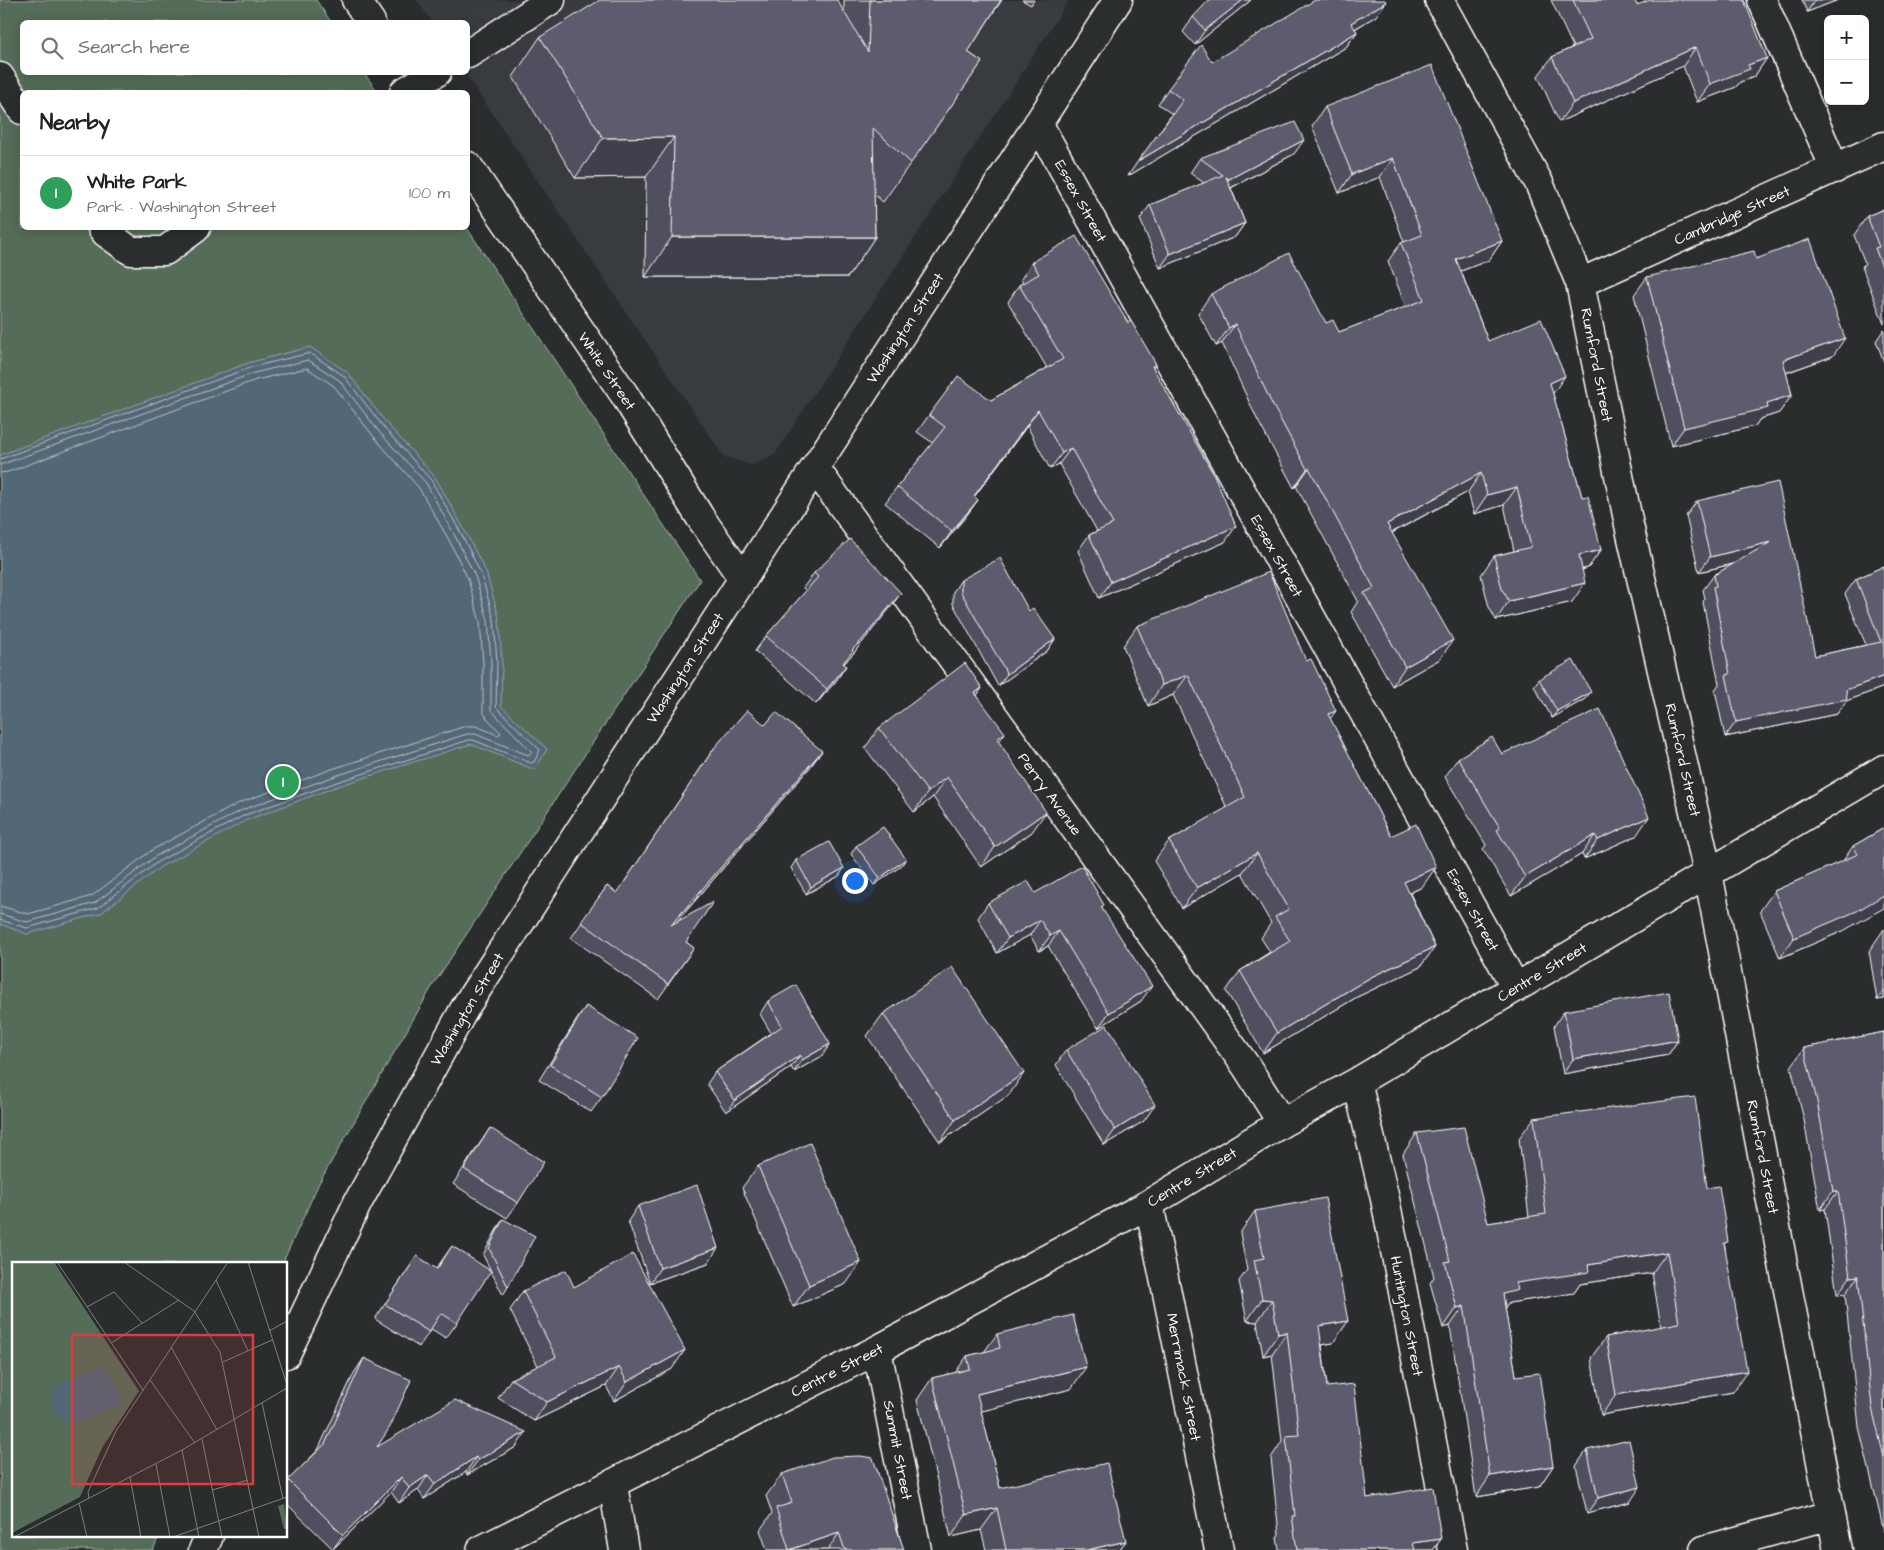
<!DOCTYPE html>
<html lang="en">
<head>
<meta charset="utf-8">
<style>
  :root { --surface:#fff; --page:#f2f2f2; --text:#202124; --muted:#757577; --line:#e0e0e0; --accent:#d93025 }
  body { margin:0; font-family:"Architects Daughter",sans-serif; background:var(--page); color:var(--text) }
  .controls { position:absolute; right:15px; top:15px; display:grid; overflow:hidden; border-radius:8px; box-shadow:0 2px 12px #0003 }
  .controls button { width:45px; height:45px; display:grid; place-items:center; padding:0; border:0; border-bottom:1px solid var(--line); background:var(--surface); color:var(--text); font:25px sans-serif }
  .you { position:absolute; left:854px; top:880px; width:18px; height:18px; margin:-12px; border:4px solid #fff; border-radius:50%; background:#1a73e8; box-shadow:0 0 0 8px #1a73e833 }
  .badge { display:grid; place-items:center; width:32px; height:32px; border-radius:50%; background:var(--accent); color:#fff; font-size:16px; font-weight:700 }
  .pin { position:absolute; translate:-50% -50%; border:2px solid #fff; box-shadow:0 1px 5px #0006 }
  .list { margin:0; padding:0; list-style:none }
  h2 { display:flex; justify-content:space-between; align-items:center; height:65px; margin:0; padding:0 20px; font-size:21px }
  h2 small { font-size:16px; font-weight:400; color:var(--muted) }
  .list li { display:grid; grid-template-columns:32px 1fr auto; gap:15px; align-items:center; box-sizing:border-box; height:75px; padding:0 20px; border-top:1px solid var(--line) }
  .list b { display:block; font-size:19px; white-space:nowrap }
  .list p { margin:0; font-size:16px; white-space:nowrap; color:var(--muted) }
  .list em { font-size:16px; font-style:normal; color:var(--muted) }
  .icon { flex:none; width:28px; height:28px; fill:none; stroke:currentColor; stroke-width:2; stroke-linecap:round; stroke-linejoin:round }
  .map { position:relative; flex:none; width:1884px; height:1550px; overflow:hidden }
  .search { position:absolute; background:var(--surface); box-shadow:0 2px 12px #0003; left:20px; top:20px; width:450px; height:55px; display:flex; align-items:center; gap:12px; box-sizing:border-box; padding:0 18px; border-radius:8px; color:var(--muted); font-size:19px }
  .panel { position:absolute; background:var(--surface); box-shadow:0 2px 12px #0003; left:20px; top:90px; width:450px; height:140px; border-radius:8px }
  .map>svg:first-child { display:block }
  .built { fill:#393b41 }
  .green { fill:#546c58; stroke:#aab6ac }
  .water { fill:#526776; stroke:#97a4ad }
  .lines { fill:none; stroke-linecap:round; stroke-linejoin:round }
  .shore { stroke:#bac2c8; stroke-width:1 }
  .minor-casing { stroke:#fff; stroke-width:31 }
  .minor { stroke:#2a2d2e; stroke-width:28 }
  .wall { fill:#4f4f5f; stroke:#fff }
  .shaded-wall { fill:#40404d; stroke:#fff }
  .building { fill:#5c5c6e; stroke:#fff }
  .labels { text-anchor:middle; stroke-width:4; stroke-linejoin:round; paint-order:stroke }
  .street-label { font-size:15px; fill:#fff; stroke:#2a2d2e }
  .inset-road { fill:none; stroke:#7f8182; stroke-width:1 }
  .view { fill:#da3e3e; fill-opacity:0.15; stroke:#da3e3e; stroke-width:2.5 }
  .inset-edge { fill:none; stroke:#fff; stroke-width:2.5 }
</style>
</head>
<body>
<div class="map">
<svg width="1884" height="1550" viewBox="0 0 1884 1550">
  <rect width="100%" height="100%" fill="#2a2d2e"/>
  <filter id="ink" filterUnits="userSpaceOnUse"><feTurbulence type="fractalNoise" baseFrequency=".02" numOctaves="2"/><feDisplacementMap in="SourceGraphic" scale="10" xChannelSelector="R" yChannelSelector="G"/><feConvolveMatrix kernelMatrix="1 2 1 2 8 2 1 2 1" color-interpolation-filters="sRGB"/></filter>
  <g filter="url(#ink)">
    <!-- built -->
    <path class="built" d="M417,0H1069L775,454L753,465L724,457L465,73L468,72V22H432Z"/>
    <!-- green -->
    <path class="green" d="M0,0H316L331,22H22V72L364,73L378,92H22V228H467L700,580L433,985L319,1183L282,1264H14V1536H159L153,1550H0Z"/>
    <!-- water -->
    <path class="water" d="M310,347L347,372L388,425L435,477L465,531L486,572L499,618L502,663L501,706L547,749L535,770L471,744L338,786L247,820L162,866L101,913L27,934L0,924V455L251,362Z"/>
    <g class="lines">
      <!-- shore -->
      <path class="shore" d="M0,459L252,367L310,353L344,376L385,429L431,480L461,533L481,574L494,619L497,663L496,707L540,750L534,762L531,763L473,740H469L337,782L245,815L159,861L98,908L27,928L0,920
        M0,465L254,373L308,360L339,380L380,433L426,483L455,536L475,576L488,620L491,663V710L532,752L528,755L475,734H467L335,776L242,810L156,856L95,903L27,922L0,914
        M0,473L8,472L256,380L307,368L334,386L374,437L419,488L449,540L468,579L480,622L483,663V711L487,718L501,733L498,735L476,726H466L332,769L239,803L152,850L92,896L28,914L0,906"/>
      <!-- minor casing -->
      <g class="minor-casing">
        <path id="minor" d="M356,0L371,22
          M1439,0L1539,183L1580,283L1629,525L1708,873L1838,1550
          M1762,0L1835,169
          M468,54L551,0
          M0,77L22,110
          M404,92L437,72
          M1038,123L1516,988
          M468,166L624,394L700,517L743,579
          M102,228L106,233L131,251H165L196,228
          M1580,283L1884,146
          M815,468L1246,1066L1282,1123
          M1357,1082L1385,1199L1453,1550
          M1149,1204L1219,1550
          M877,1350L917,1550
          M286,1354L358,1202L466,1006L1118,0
          M613,1485L624,1550
          M203,1550L209,1536
          M481,1550L877,1350L1149,1204L1282,1123L1357,1082L1884,769
          M1704,1550L1831,1515"/>
      </g>
      <!-- minor -->
      <use href="#minor" class="minor"/>
    </g>
    <!-- wall -->
    <path class="wall" d="M844,0H1002L993,13L968,52L982,62L883,202L874,194L875,237L848,277H645L646,177L575,178L513,77L540,37L844,11Z
      M1022,0H1034L1031,5Z
      M1251,0L1195,45L1183,32L1193,17Z
      M1551,0H1634L1637,5L1767,58L1754,77L1740,82L1736,87L1697,102L1683,66L1559,122L1538,76L1552,57L1573,47Z
      M1802,0H1838L1807,12Z
      M1376,16L1355,29L1357,32L1346,47L1128,176L1172,114L1158,104L1168,89L1212,62Z
      M1325,107L1502,241L1489,260L1461,271L1488,341L1553,394L1582,497L1601,550L1588,568L1582,570L1572,602L1496,620L1489,607L1481,575L1494,556L1514,551L1504,505L1474,514L1468,492L1392,533L1440,659L1392,686L1351,612L1358,601L1296,486L1294,488L1257,419L1222,343L1216,346L1198,313L1211,294L1326,323L1339,332L1406,307L1388,261L1401,243L1404,242L1380,177L1339,193L1312,126Z
      M1294,154L1231,188L1245,223L1235,237L1160,268L1140,219L1150,205L1204,183L1190,173L1200,158Z
      M1884,209V324L1862,267L1865,263L1854,235L1867,216Z
      M1756,259L1833,356L1786,373L1792,395L1779,413L1760,419L1755,426L1671,446L1634,295L1647,277Z
      M1032,262L1128,323L1156,364L1153,368L1225,542L1099,598L1078,551L1089,535L1097,531L1059,464L1050,469L1027,426L974,497L978,500L966,516L940,548L885,503L897,487L933,443L917,432L929,415L991,400L1047,368L1008,302L1019,285L1023,283L1021,279Z
      M1884,329V362L1876,341Z
      M1697,501L1815,656L1866,645L1845,594L1856,579L1884,566V687L1846,701L1837,714L1725,737L1715,690L1719,684L1703,602L1705,598L1703,590L1714,575L1733,564L1699,572L1686,516Z
      M814,573L890,608L852,655L848,659L844,664L836,681L816,704L755,651L766,636L806,591L803,588Z
      M961,580L1029,611L1055,639L1047,651L998,686L953,604V592Z
      M1137,626L1330,719L1391,836L1422,887L1410,893L1435,947L1420,967L1357,997L1263,1053L1226,991L1240,971L1270,952L1261,938L1271,923L1242,873L1182,908L1154,861L1169,841L1227,808L1173,695L1148,706L1123,646Z
      M1539,679L1585,699L1552,718L1534,686Z
      M982,688L977,695L999,742L1032,832L981,867L933,797L914,812L865,748L879,728Z
      M765,725L822,751L811,766L676,923L686,942L694,948L658,999L571,938L607,886L617,893L715,747Z
      M1502,754L1636,836L1584,859L1582,854L1511,896L1483,849L1486,845L1445,777L1458,758Z
      M1884,828L1843,931L1780,958L1760,911L1774,891L1843,861L1853,846Z
      M856,846L901,866L874,885L851,854Z
      M796,860L844,868L839,876L806,894L791,868Z
      M988,903L1102,908L1141,1001L1098,1028L1048,946L1039,951L1030,935L997,953L978,918Z
      M1884,929V999L1877,1000L1869,951Z
      M768,1001L822,1056L794,1072L791,1067L726,1112L707,1084L715,1072L771,1033L760,1014Z
      M586,1006L602,1097L591,1112L539,1080L576,1021Z
      M1564,1011L1678,1040L1668,1055L1563,1074L1554,1026Z
      M883,1014L1009,1095L940,1142L867,1036Z
      M1884,1032V1532L1859,1427L1845,1294L1837,1295L1825,1209L1820,1210L1804,1120L1791,1067L1804,1048Z
      M1066,1050L1144,1121L1104,1145L1056,1065Z
      M1534,1118L1707,1188L1725,1247L1733,1392L1601,1415L1591,1358L1606,1337L1661,1327L1652,1273L1580,1284L1574,1293L1509,1303L1505,1308L1516,1376L1553,1466L1539,1487L1476,1497L1450,1326L1443,1328L1430,1283L1434,1277L1403,1154L1417,1133L1488,1223L1529,1217L1519,1138Z
      M490,1128L518,1203L507,1218L453,1184Z
      M758,1166L846,1284L793,1307L742,1188Z
      M638,1206L708,1263L650,1283L628,1221Z
      M1255,1211L1333,1343L1322,1345L1327,1387L1367,1498L1441,1539L1433,1550H1279L1277,1538L1279,1534L1271,1458L1282,1441L1272,1354L1263,1356L1257,1322L1247,1321L1239,1281L1247,1270L1240,1233Z
      M503,1219L508,1287L503,1295L483,1255L498,1227Z
      M452,1246L457,1323L446,1338L431,1329L419,1347L375,1319L417,1256L436,1269Z
      M574,1287L672,1369L614,1401L606,1386L534,1421L498,1398L511,1379L538,1366L510,1310L523,1291Z
      M997,1334L1071,1389L981,1411L1000,1488L1126,1541L1119,1550H986L981,1530L951,1537L917,1400L932,1378L955,1373L967,1356L984,1352Z
      M364,1358L377,1447H516L467,1475L466,1472L424,1499L418,1490L399,1503L391,1492L333,1549L286,1503V1483L318,1450L354,1373Z
      M1587,1450L1630,1502L1587,1513L1576,1466Z
      M782,1474L904,1550H767L760,1530L772,1513L766,1496Z"/>
    <!-- shaded-wall -->
    <path class="shaded-wall" d="M1243,0H1251L1195,45L1205,30Z
      M1815,0H1838L1807,12Z
      M1386,2L1376,16L1341,37L1351,23Z
      M1357,32L1346,47L1128,176L1138,161Z
      M1696,47L1683,66L1559,122L1573,103Z
      M1767,58L1754,77L1740,82L1736,87L1697,102L1710,84L1748,65Z
      M674,137L646,177L575,178L603,138Z
      M1304,140L1294,154L1219,194L1229,179Z
      M1393,158L1380,177L1339,193L1352,174Z
      M1245,223L1235,237L1160,268L1170,254Z
      M672,237H875L848,277H645Z
      M1502,241L1489,260L1443,278L1456,259Z
      M1235,324L1222,343L1216,346L1229,328Z
      M1845,338L1833,356L1771,378L1783,360Z
      M1565,376L1552,395L1550,383Z
      M1792,395L1779,413L1760,419L1755,426L1671,446L1684,428Z
      M1038,410L1027,426L962,513L974,496Z
      M1071,448L1059,464L1050,469L1062,453Z
      M1309,468L1296,486L1294,488L1307,469Z
      M1481,473L1468,492L1374,542L1387,524Z
      M1517,487L1504,505L1474,514L1487,495Z
      M978,500L966,516L940,548L952,531Z
      M1236,526L1225,542L1099,598L1111,582Z
      M1771,542L1760,557L1699,572L1710,557Z
      M1601,550L1588,568L1565,573L1579,555Z
      M1585,583L1572,602L1496,620L1509,601Z
      M901,593L890,608L852,655L848,659L833,678L852,650Z
      M1055,639L1047,651L998,686L1007,674Z
      M1453,640L1440,659L1392,686L1405,667Z
      M846,666L836,681L816,704L827,689Z
      M1188,675L1173,695L1148,706L1162,685Z
      M1884,676V687L1846,701L1837,714L1725,737L1736,722L1846,690Z
      M982,688L968,708L975,693Z
      M1591,692L1585,699L1552,718L1557,711Z
      M1336,711L1321,731L1328,714Z
      M1005,733L991,753L997,739Z
      M822,751L811,766L661,940L671,925Z
      M947,777L933,797L914,812L928,792Z
      M1046,812L1032,832L981,867L995,847Z
      M1649,817L1636,836L1584,859L1598,840Z
      M1595,835L1582,854L1511,896L1525,877Z
      M1257,853L1242,873L1182,908L1197,888Z
      M906,859L901,866L874,885L880,878Z
      M1436,867L1422,887L1390,902L1404,882Z
      M844,868L839,876L806,894L811,887Z
      M1884,895V908L1843,931L1780,958L1794,938Z
      M1040,920L1030,935L997,953L1008,938Z
      M1059,931L1048,946L1039,951L1050,936Z
      M1435,947L1420,967L1357,997L1263,1053L1277,1033L1371,977Z
      M1152,986L1141,1001L1098,1028L1109,1013Z
      M1884,991V999L1877,1000Z
      M1678,1040L1668,1055L1563,1074L1573,1059Z
      M830,1044L822,1056L794,1072L802,1060Z
      M800,1055L791,1067L726,1112L735,1100Z
      M1024,1073L1009,1095L940,1142L955,1120Z
      M1155,1105L1144,1121L1104,1145L1115,1130Z
      M1833,1191H1838L1825,1209L1820,1210Z
      M718,1248L708,1263L650,1283L660,1268Z
      M1667,1252L1652,1273L1580,1284L1574,1293L1509,1303L1503,1311V1294L1516,1283L1588,1265Z
      M861,1262L846,1284L793,1307L809,1285Z
      M1858,1276L1845,1294L1837,1295L1850,1277Z
      M1262,1299L1272,1300L1257,1322L1247,1321Z
      M1464,1306L1450,1326L1443,1328L1457,1308Z
      M1348,1321L1333,1343L1304,1348L1319,1326Z
      M1287,1332L1272,1354L1263,1356L1278,1334Z
      M685,1350L672,1369L614,1401L627,1382Z
      M619,1367L606,1386L534,1421L547,1402Z
      M1086,1367L1071,1389L962,1416L977,1394Z
      M1747,1371L1733,1392L1601,1415L1616,1395Z
      M526,1432L516,1447L467,1475L478,1460Z
      M476,1457L466,1472L424,1499L435,1484Z
      M1553,1466L1539,1487L1476,1497L1490,1476Z
      M428,1475L418,1490L399,1503L409,1488Z
      M401,1477L391,1492L333,1549L343,1535Z
      M1640,1487L1630,1502L1587,1513L1598,1498Z
      M997,1508L981,1530L951,1537L966,1515Z
      M839,1533L828,1550H789Z
      M1441,1539L1433,1550H1408L1413,1543Z
      M1126,1541L1119,1550H1087Z"/>
    <!-- building -->
    <path class="building" d="M600,0H837L868,52L870,0H1001L968,52L982,62L911,163L873,128L875,237H672L674,137L603,138L540,37Z
      M1209,0H1243L1205,30L1193,17Z
      M1315,0H1385L1386,2L1351,23L1357,32L1138,161L1183,100L1168,89L1201,45L1212,62Z
      M1573,0H1634L1637,5L1650,0H1744L1767,58L1748,65L1750,69L1710,84L1696,47L1573,103L1552,57L1591,39Z
      M1432,65L1502,241L1456,259L1488,341L1541,319L1565,376L1550,383L1582,497L1588,496L1601,550L1579,555L1585,583L1509,601L1502,589L1494,556L1531,547L1517,487L1487,495L1481,473L1387,524L1453,640L1405,667L1364,593L1374,588L1309,468L1307,469L1270,400L1235,324L1229,328L1211,294L1289,253L1326,323L1333,320L1339,332L1424,300L1401,243L1422,235L1393,158L1352,174L1325,107Z
      M1295,122L1304,140L1229,179L1226,177L1245,223L1170,254L1150,205L1223,175L1200,158Z
      M1884,209V272L1875,248L1879,247L1867,216Z
      M1076,236L1128,323L1131,321L1156,364L1152,366L1214,475L1236,526L1111,582L1089,535L1113,524L1071,448L1062,453L1038,410L974,496L978,500L952,531L897,487L945,427L929,415L958,376L991,400L1063,359L1019,285L1039,274L1032,262Z
      M1810,239L1845,338L1783,360L1792,395L1767,403L1768,408L1684,428L1647,277L1754,251L1756,259Z
      M1778,482L1815,656L1881,642L1856,579L1884,566V676L1846,690L1847,699L1736,722L1726,675L1730,674L1713,587L1716,586L1714,575L1771,542L1710,557L1697,501Z
      M850,539L901,593L862,640L852,650L853,651L843,663L846,666L827,689L766,636L818,577L814,573Z
      M1000,558L1029,611L1033,608L1055,639L1007,674L961,592V580Z
      M1269,572L1306,661L1311,659L1336,711L1328,714L1391,836L1416,824L1436,867L1404,882L1435,947L1371,977L1277,1033L1240,971L1290,941L1275,917L1289,909L1257,853L1197,888L1169,841L1245,797L1188,675L1162,685L1137,626Z
      M1573,660L1591,692L1557,711L1539,679Z
      M965,663L982,688L975,693L1005,733L997,739L1046,812L995,847L947,777L928,792L879,728Z
      M1600,709L1649,817L1598,840L1595,835L1525,877L1497,830L1500,828L1458,758L1492,737L1502,754Z
      M747,710L765,725L776,712L822,751L671,925L713,902L686,942L694,948L668,984L581,922L607,886L617,893L715,747Z
      M883,827L906,859L880,878L856,846Z
      M1884,828V895L1857,911L1794,938L1774,891L1858,854L1853,846Z
      M829,842L844,868L811,887L796,860Z
      M1082,866L1104,905L1101,907L1152,986L1109,1013L1059,931L1050,936L1040,920L1008,938L988,903L1028,881L1035,893Z
      M952,967L1024,1073L955,1120L883,1014Z
      M796,985L830,1044L802,1060L800,1055L735,1100L715,1072L782,1026L768,1001Z
      M1669,992L1678,1040L1573,1059L1564,1011Z
      M586,1006L638,1038L602,1097L550,1065Z
      M1107,1025L1155,1105L1115,1130L1066,1050Z
      M1884,1032V1457L1872,1408L1858,1276L1850,1277L1838,1191H1833L1817,1101L1804,1048Z
      M1695,1097L1707,1188L1719,1186L1728,1242L1724,1243L1747,1371L1616,1395L1606,1337L1679,1323L1667,1252L1588,1265L1589,1272L1516,1283L1518,1290L1503,1294L1516,1376L1539,1373L1553,1466L1490,1476L1464,1306L1457,1308L1445,1262L1450,1261L1417,1133L1464,1127L1488,1223L1546,1214L1534,1118Z
      M490,1128L544,1162L518,1203L464,1169Z
      M810,1143L861,1262L809,1285L758,1166Z
      M697,1185L718,1248L660,1268L638,1206Z
      M1325,1198L1348,1321L1319,1326L1327,1387L1354,1384L1367,1498L1433,1487L1441,1539L1413,1543L1415,1550H1297L1292,1516H1295L1286,1436L1299,1435L1287,1332L1278,1334L1272,1300L1262,1299L1254,1260L1264,1258L1255,1211Z
      M503,1219L535,1236L508,1287L489,1248Z
      M452,1246L491,1271L457,1323L441,1313L429,1332L385,1304L417,1256L437,1269Z
      M633,1254L685,1350L627,1382L619,1367L547,1402L511,1379L556,1357L523,1291L566,1270L574,1287Z
      M1073,1315L1086,1367L977,1394L1000,1488L1107,1463L1126,1541L1087,1550H1006L997,1508L966,1515L932,1378L970,1369L967,1356L1000,1348L997,1334Z
      M364,1358L411,1380L390,1427L377,1447L455,1400L526,1432L478,1460L476,1457L435,1484L428,1475L409,1488L401,1477L343,1535L288,1480L325,1444Z
      M1629,1440L1640,1487L1598,1498L1587,1450Z
      M860,1456L873,1458L904,1550H845L839,1533L789,1550L776,1508L792,1503L782,1474L833,1457Z"/>
  </g>
  <g class="labels">
    <!-- street labels -->
    <g class="street-label">
      <text transform="translate(1081 201) rotate(61)" y="5">Essex Street</text>
      <text transform="translate(1732 215) rotate(-24)" y="5">Cambridge Street</text>
      <text transform="translate(905 328) rotate(-57)" y="5">Washington Street</text>
      <text transform="translate(1597 365) rotate(79)" y="5">Rumford Street</text>
      <text transform="translate(607 371) rotate(56)" y="5">White Street</text>
      <text transform="translate(1277 556) rotate(61)" y="5">Essex Street</text>
      <text transform="translate(685 668) rotate(-57)" y="5">Washington Street</text>
      <text transform="translate(1683 760) rotate(77)" y="5">Rumford Street</text>
      <text transform="translate(1050 794) rotate(54)" y="5">Perry Avenue</text>
      <text transform="translate(1473 910) rotate(61)" y="5">Essex Street</text>
      <text transform="translate(1542 972) rotate(-31)" y="5">Centre Street</text>
      <text transform="translate(467 1009) rotate(-59)" y="5">Washington Street</text>
      <text transform="translate(1763 1157) rotate(79)" y="5">Rumford Street</text>
      <text transform="translate(1192 1177) rotate(-31)" y="5">Centre Street</text>
      <text transform="translate(1407 1316) rotate(79)" y="5">Huntington Street</text>
      <text transform="translate(837 1370) rotate(-27)" y="5">Centre Street</text>
      <text transform="translate(1184 1377) rotate(79)" y="5">Merrimack Street</text>
      <text transform="translate(898 1450) rotate(79)" y="5">Summit Street</text>
    </g>
  </g>
  <!-- overview -->
  <g transform="translate(12 1262)">
    <rect width="275" height="275" fill="#2a2d2e"/>
    <path d="M0,0H42L127,129L90,186L68,235L0,271ZM272,242L275,267H272L266,244Z" fill="#546c58"/>
    <path d="M89,106L104,124L111,147L105,144L92,148L62,162L52,159L43,149L39,137L43,123Z" fill="#526776"/>
    <path class="inset-road" d="M45,0L131,128M112,0L182,49L208,90L247,275M236,0L275,123M204,18L236,89M75,45L102,30L130,61M257,69L275,59M99,81L167,38M159,85L205,168M211,100L260,78M138,118L183,181M250,141L271,237M190,177L210,275M170,188L187,275M144,202L158,275M118,215L129,275M200,228L236,218M77,236L76,230L104,169L216,0M67,241L75,275M2,275L170,188L275,126M161,275L275,235"/>
    <path class="view" d="M60,73H241V222H60Z"/>
    <rect width="275" height="275" class="inset-edge"/>
  </g>
</svg>
<div class="controls">
<button>+</button>
<button>−</button>
</div>
<div class="you"></div>
<div class="pin badge" style="left:283px;top:782px;background:#2e9e5b">1</div>
<div class="search"><svg class="icon" aria-label="search" viewBox="0 0 24 24"><circle cx="10" cy="10" r="6"/><path d="M15 15l6 6"/></svg>Search here</div>
<section class="panel">
<h2>Nearby<small></small></h2>
<ul class="list">
<li><span class="badge" style="background:#2e9e5b">1</span><div><b>White Park</b><p>Park · Washington Street</p></div><em>100 m</em></li>
</ul>
</section>
</div>
</body>
</html>
